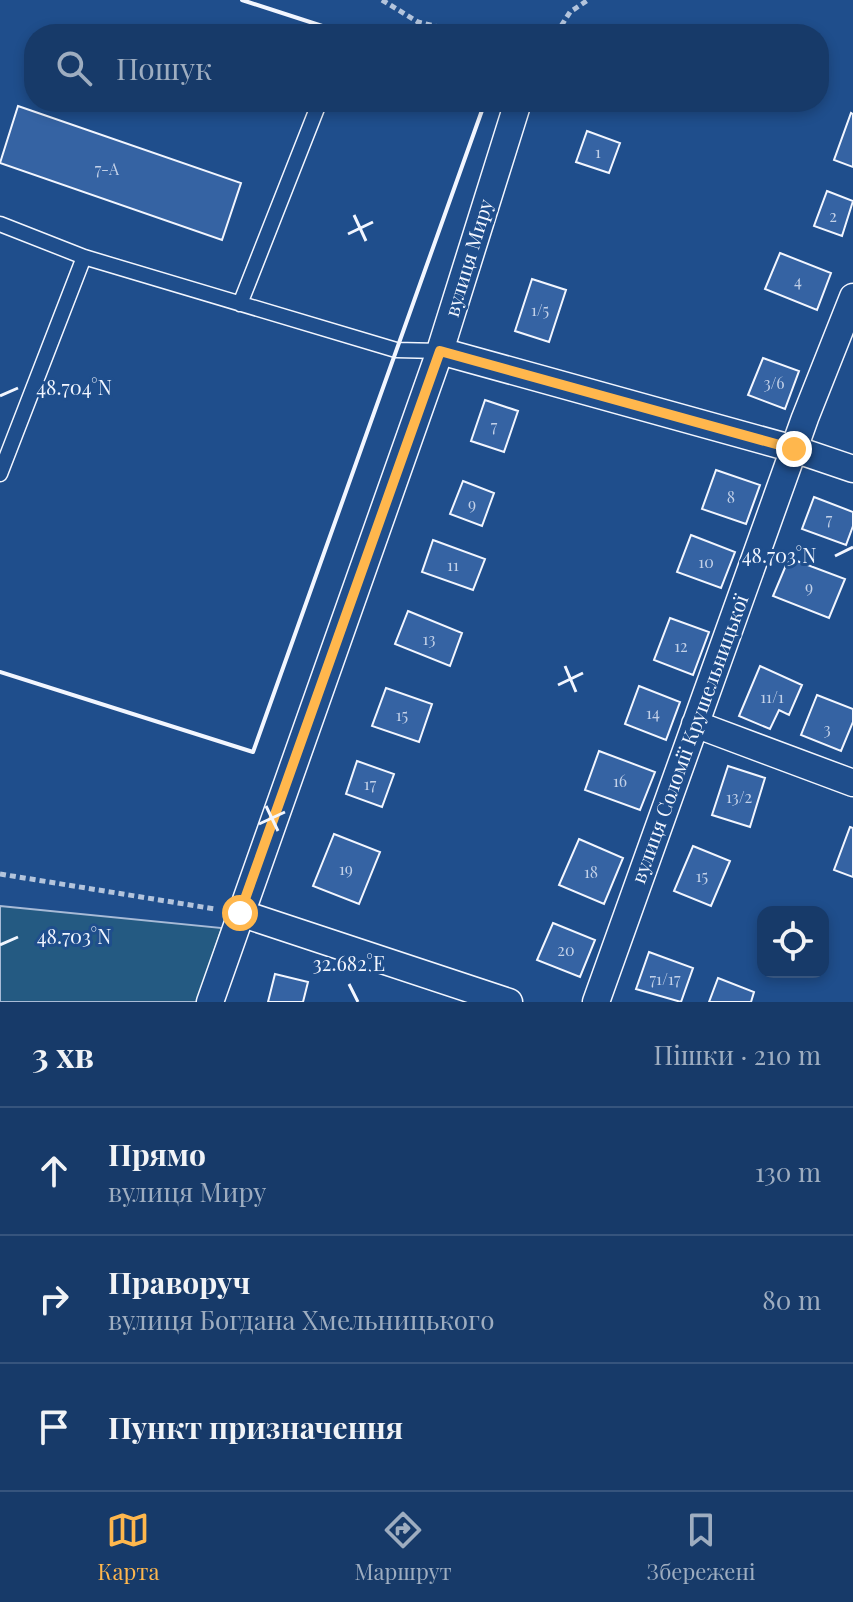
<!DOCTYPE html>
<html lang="uk">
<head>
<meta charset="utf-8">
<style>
  :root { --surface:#173a69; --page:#244571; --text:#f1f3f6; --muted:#9eadc0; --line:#36547d; --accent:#ffb74d }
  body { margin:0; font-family:"Playfair Display",serif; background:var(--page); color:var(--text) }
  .controls { position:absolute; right:24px; bottom:24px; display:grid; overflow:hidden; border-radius:16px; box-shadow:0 4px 12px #0003 }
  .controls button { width:72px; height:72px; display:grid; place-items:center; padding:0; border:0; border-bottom:2px solid var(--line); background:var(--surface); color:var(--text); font:40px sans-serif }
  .stop { position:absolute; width:24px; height:24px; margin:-18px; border:6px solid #ffb74d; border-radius:50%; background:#fff }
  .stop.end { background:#ffb74d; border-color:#fff; box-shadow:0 2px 8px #0008 }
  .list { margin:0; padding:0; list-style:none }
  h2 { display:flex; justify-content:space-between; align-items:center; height:104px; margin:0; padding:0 32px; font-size:34px }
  h2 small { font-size:26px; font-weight:400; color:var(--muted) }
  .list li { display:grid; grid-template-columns:52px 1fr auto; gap:24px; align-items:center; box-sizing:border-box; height:128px; padding:0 32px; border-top:2px solid var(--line) }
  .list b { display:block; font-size:30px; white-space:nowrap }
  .list p { margin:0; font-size:26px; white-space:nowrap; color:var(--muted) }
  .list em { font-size:26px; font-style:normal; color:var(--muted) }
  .icon { flex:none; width:44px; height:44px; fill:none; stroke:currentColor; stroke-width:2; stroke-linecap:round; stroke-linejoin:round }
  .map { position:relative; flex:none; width:853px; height:1002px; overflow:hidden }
  .search { position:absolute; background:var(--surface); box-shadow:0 4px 12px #0003; left:24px; right:24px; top:24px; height:88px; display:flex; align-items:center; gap:20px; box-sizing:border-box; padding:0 28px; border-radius:32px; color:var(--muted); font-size:30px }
  .sheet { height:488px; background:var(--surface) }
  nav { display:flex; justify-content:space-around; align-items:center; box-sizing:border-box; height:112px; border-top:2px solid var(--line); background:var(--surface); font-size:22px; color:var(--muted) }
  nav a { display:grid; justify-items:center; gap:4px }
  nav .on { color:var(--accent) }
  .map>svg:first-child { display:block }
  .green { fill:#245a82; stroke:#a8bbd7; stroke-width:2 }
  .building { fill:#3563a3; stroke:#f2f6ff; stroke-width:2 }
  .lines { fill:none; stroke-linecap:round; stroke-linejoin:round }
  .lane-casing { stroke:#f2f6ff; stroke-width:17 }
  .street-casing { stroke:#f2f6ff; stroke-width:29 }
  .path { stroke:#b3c4dc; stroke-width:5; stroke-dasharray:6 4; stroke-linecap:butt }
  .lane { stroke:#1f4e8c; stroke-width:14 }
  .street { stroke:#1f4e8c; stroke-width:26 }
  .wall { stroke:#f2f6ff; stroke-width:4 }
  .route { stroke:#ffb74d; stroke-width:10 }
  .ticks { fill:none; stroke:#f2f6ff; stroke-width:3 }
  .labels { text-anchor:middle; stroke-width:6; stroke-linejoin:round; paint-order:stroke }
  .number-label { font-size:16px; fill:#c3d1e8 }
  .street-label { font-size:20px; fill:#f2f6ff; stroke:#1f4e8c }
  .ticks-label { font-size:20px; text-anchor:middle; fill:#f2f6ff; stroke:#1f4e8c; stroke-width:6; stroke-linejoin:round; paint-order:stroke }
</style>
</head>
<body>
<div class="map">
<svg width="853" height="1002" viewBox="0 0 853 1002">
  <rect width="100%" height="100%" fill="#1f4e8c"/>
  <!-- green -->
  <path class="green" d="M0,906L222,928L197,1002H0Z"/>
  <!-- building -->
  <path class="building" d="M18,106L241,183L222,240L0,163Z
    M851,113L853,114V167L834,160Z
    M587,131L620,143L609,173L576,162Z
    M827,191L853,201L842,236L814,226Z
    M780,253L831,273L817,310L765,289Z
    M532,279L566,290L549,342L515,331Z
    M763,358L799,371L785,409L748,395Z
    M485,400L518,411L504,452L471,441Z
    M716,470L760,485L746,524L702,509Z
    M463,481L494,493L482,526L450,514Z
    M814,497L853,512V526L846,545L802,529Z
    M691,535L735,552L721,588L677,572Z
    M433,540L485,559L473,590L422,572Z
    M789,558L845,579L829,618L773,596Z
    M408,611L462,633L450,666L395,644Z
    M670,618L709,632L693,675L654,660Z
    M760,666L802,685L789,715L779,710L770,729L739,716Z
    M639,686L680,702L666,740L625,724Z
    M386,688L432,704L419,742L372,726Z
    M817,695L853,709V722L841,751L801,735Z
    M599,751L655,772L640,810L585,790Z
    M357,761L394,774L382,807L346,794Z
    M728,766L765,778L750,827L712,815Z
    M850,827L853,828V877L834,870Z
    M334,834L380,852L359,904L313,886Z
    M579,839L623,858L604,904L559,885Z
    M693,846L730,861L711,906L674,891Z
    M553,923L595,940L580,977L537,960Z
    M649,952L693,968L681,1002L636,989Z
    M275,974L308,982L303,1002H268Z
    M718,978L754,992L751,1002H709Z"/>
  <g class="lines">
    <!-- lane casing -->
    <g class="lane-casing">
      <path id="lane" d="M0,224L84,257L396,350L440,351
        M240,304L318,106
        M0,474L84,257"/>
    </g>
    <!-- street casing -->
    <g class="street-casing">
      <path id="street" d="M440,351L794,449L853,469
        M695,724L853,783
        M240,913L509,1002
        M210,1002L440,351L518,102
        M596,1002L805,418L853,297"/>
    </g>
    <!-- path -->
    <path class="path" d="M382,0L418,22L467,34
      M556,34L570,12L588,0
      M0,874L215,909"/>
    <!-- lane -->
    <use href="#lane" class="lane"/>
    <!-- street -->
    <use href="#street" class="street"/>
    <!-- wall -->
    <path class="wall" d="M242,0L347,34
      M0,672L253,752L485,102"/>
  </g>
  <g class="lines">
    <!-- route -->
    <path class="route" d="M240,913L440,351L794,449"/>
  </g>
  <!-- ticks -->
  <path class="ticks" d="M354,215L366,241M348,234L373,222M0,396L18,388M835,556L853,547M565,666L576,692M558,685L583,673M266,806L278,831M259,824L285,812M0,945L18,937M349,984L358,1002"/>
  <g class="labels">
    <!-- number labels -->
    <g class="number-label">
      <text x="598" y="158">1</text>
      <text x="107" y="175">7-А</text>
      <text x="833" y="222">2</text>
      <text x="798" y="287">4</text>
      <text x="540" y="316">1/5</text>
      <text x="774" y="389">3/6</text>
      <text x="494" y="432">7</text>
      <text x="731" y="503">8</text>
      <text x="472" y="510">9</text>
      <text x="829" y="525">7</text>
      <text x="706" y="568">10</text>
      <text x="453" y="571">11</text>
      <text x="809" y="593">9</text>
      <text x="429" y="645">13</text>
      <text x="681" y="652">12</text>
      <text x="772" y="703">11/1</text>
      <text x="653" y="719">14</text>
      <text x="402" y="721">15</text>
      <text x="827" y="735">3</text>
      <text x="620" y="787">16</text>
      <text x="370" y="790">17</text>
      <text x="739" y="803">13/2</text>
      <text x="346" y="875">19</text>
      <text x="591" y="878">18</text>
      <text x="702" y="882">15</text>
      <text x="566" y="956">20</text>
      <text x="665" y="985">71/17</text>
    </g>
    <!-- street labels -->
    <g class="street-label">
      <text transform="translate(469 258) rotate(-73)" y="7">вулиця Миру</text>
      <text transform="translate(690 739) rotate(-70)" y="7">вулиця Соломії Крушельницької</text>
    </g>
  </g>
  <g class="ticks-label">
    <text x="74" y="395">48.704°N</text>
    <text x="779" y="563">48.703°N</text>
    <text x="74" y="944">48.703°N</text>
    <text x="349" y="971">32.682°E</text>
  </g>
</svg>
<div class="controls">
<button><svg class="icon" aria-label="locate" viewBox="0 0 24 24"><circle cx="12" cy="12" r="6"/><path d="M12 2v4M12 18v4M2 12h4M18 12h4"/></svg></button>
</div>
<div class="stop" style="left:240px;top:913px"></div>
<div class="stop end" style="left:794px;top:449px"></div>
<div class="search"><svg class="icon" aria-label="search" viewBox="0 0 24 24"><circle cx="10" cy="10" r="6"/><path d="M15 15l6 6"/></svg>Пошук</div>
</div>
<section class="sheet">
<h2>3 хв<small>Пішки · 210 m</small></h2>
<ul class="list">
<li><svg class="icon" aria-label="ahead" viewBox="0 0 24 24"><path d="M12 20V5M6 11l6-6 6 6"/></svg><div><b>Прямо</b><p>вулиця Миру</p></div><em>130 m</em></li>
<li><svg class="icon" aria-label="right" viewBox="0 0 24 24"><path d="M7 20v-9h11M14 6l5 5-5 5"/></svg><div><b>Праворуч</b><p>вулиця Богдана Хмельницького</p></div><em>80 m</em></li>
<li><svg class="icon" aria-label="arrive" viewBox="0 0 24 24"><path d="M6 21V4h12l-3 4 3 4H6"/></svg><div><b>Пункт призначення</b></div></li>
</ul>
</section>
<nav>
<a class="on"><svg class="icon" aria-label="map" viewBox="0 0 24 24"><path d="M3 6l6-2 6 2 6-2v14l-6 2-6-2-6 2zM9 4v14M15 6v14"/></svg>Карта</a>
<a><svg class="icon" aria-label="directions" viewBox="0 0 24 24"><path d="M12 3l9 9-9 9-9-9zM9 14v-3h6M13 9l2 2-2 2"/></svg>Маршрут</a>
<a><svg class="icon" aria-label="saved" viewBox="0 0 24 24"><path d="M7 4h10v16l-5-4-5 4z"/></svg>Збережені</a>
</nav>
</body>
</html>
